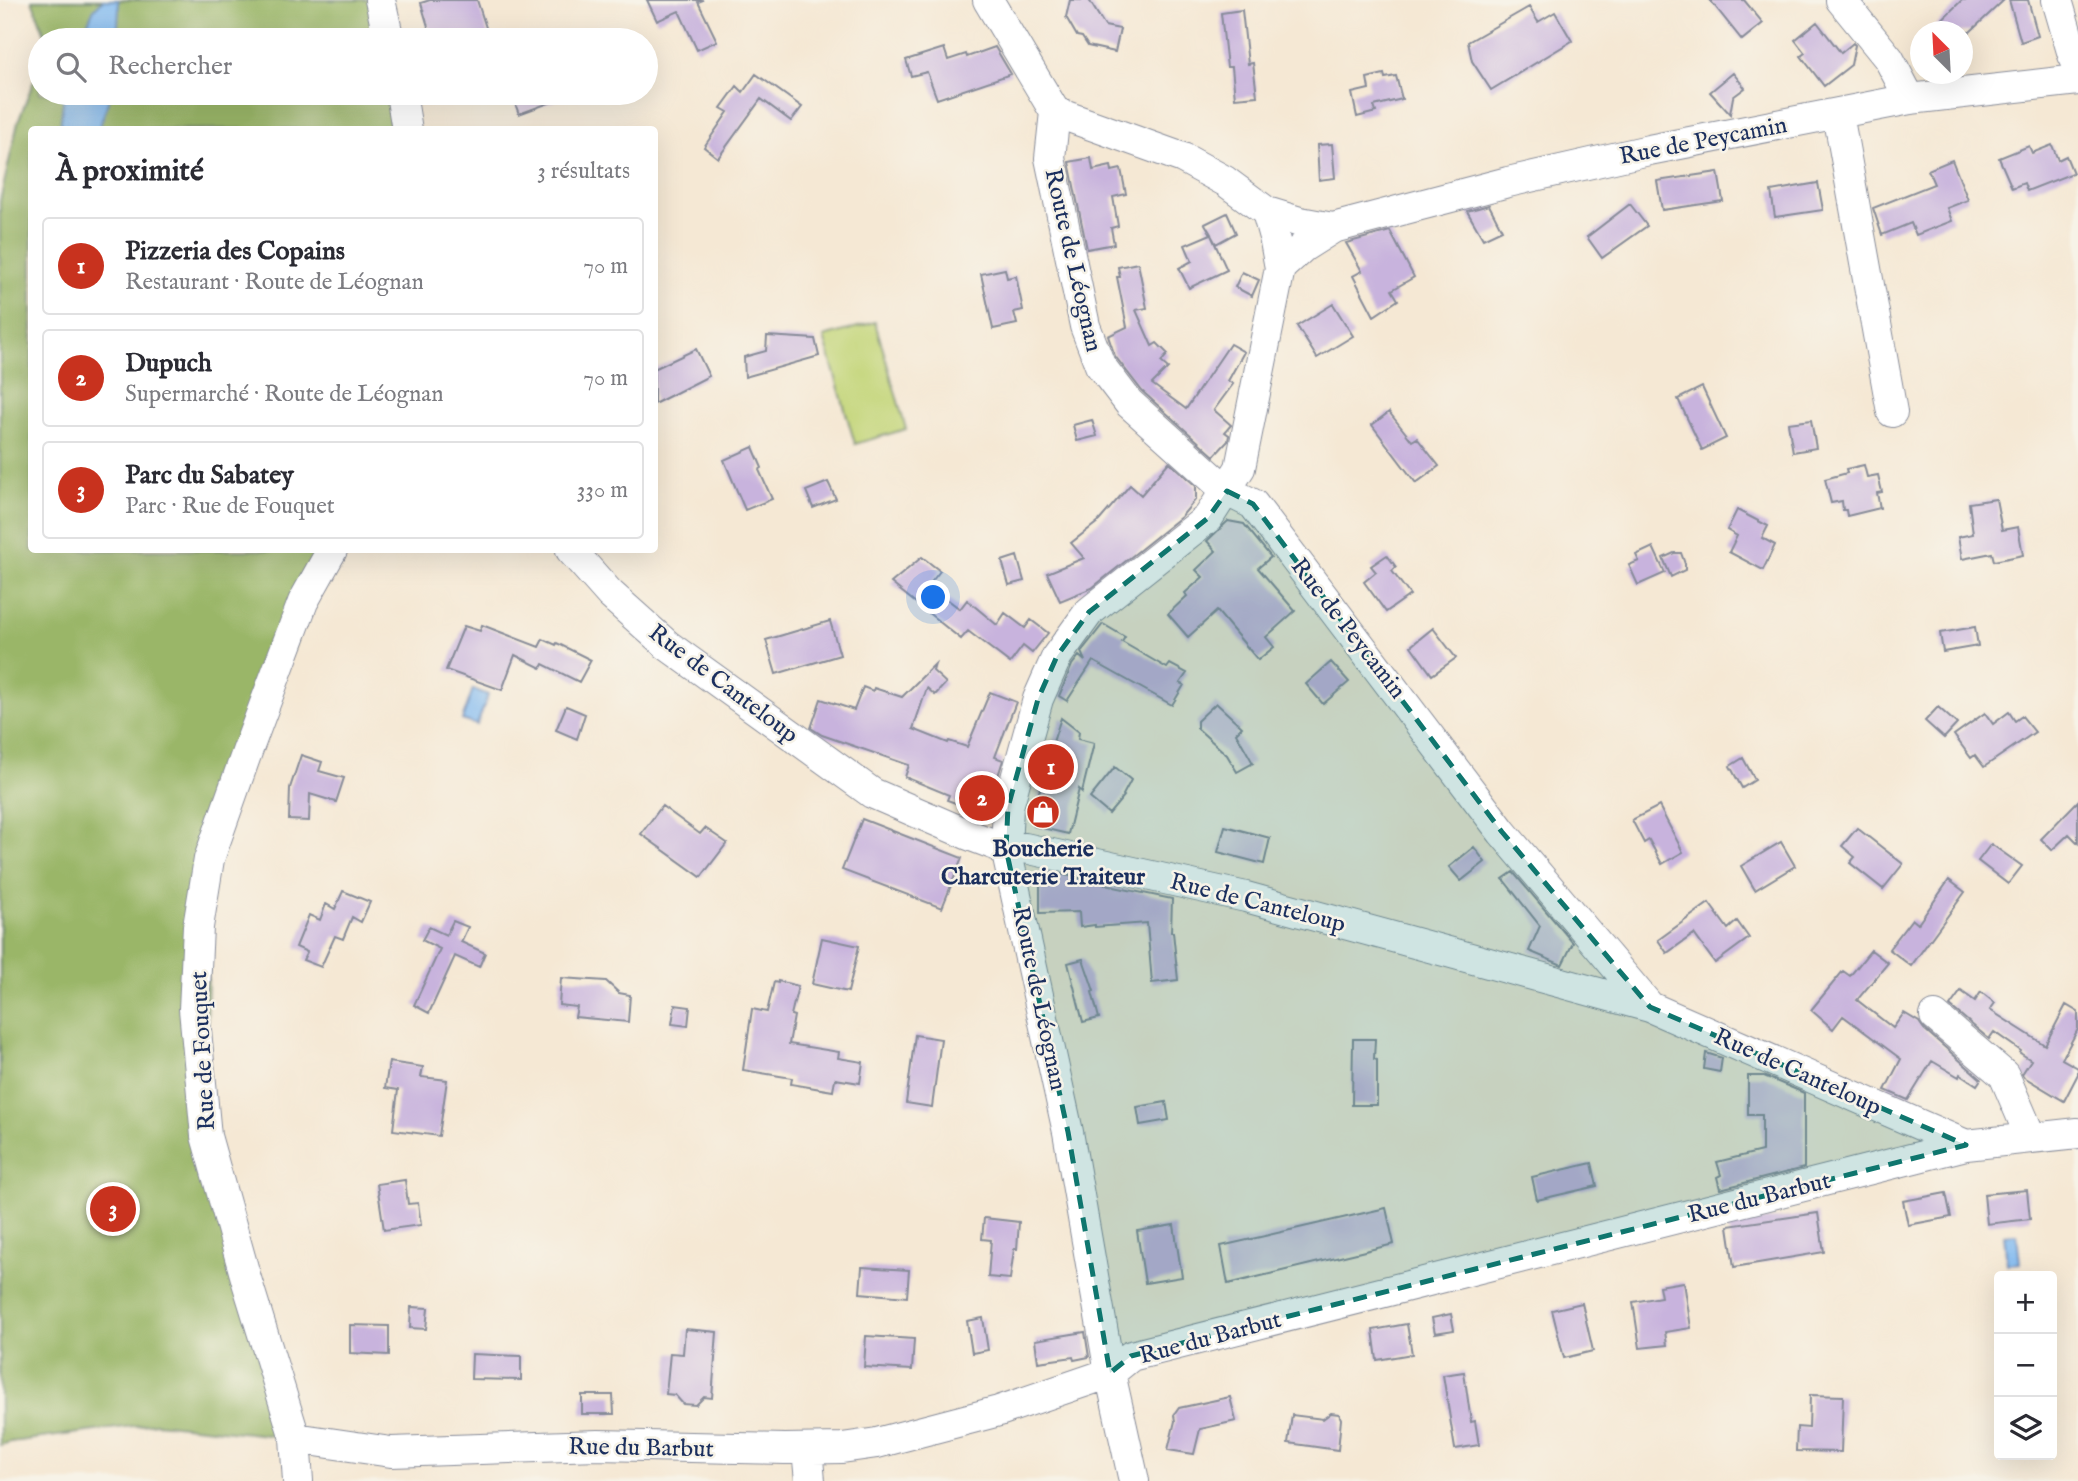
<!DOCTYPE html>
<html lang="fr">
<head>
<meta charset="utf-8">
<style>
  :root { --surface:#fff; --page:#f2f2f3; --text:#2b2b33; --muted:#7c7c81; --line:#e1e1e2; --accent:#c8321e }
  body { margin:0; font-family:"IM FELL English",serif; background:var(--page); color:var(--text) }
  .controls { position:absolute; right:21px; bottom:21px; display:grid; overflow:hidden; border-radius:7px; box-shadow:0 7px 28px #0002 }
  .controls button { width:63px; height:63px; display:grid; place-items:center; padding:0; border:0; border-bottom:2px solid var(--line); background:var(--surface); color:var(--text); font:35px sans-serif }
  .compass { position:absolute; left:1910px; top:21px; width:63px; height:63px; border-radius:50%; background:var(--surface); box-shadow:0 7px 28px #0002; rotate:336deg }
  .you { position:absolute; left:934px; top:598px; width:24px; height:24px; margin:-18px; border:5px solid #fff; border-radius:50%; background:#1a73e8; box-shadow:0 0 0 10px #1a73e833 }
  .badge { display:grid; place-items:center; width:46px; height:46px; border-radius:50%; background:var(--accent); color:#fff; font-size:23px; font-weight:700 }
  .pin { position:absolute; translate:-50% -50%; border:4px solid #fff; box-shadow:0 2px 7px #0006 }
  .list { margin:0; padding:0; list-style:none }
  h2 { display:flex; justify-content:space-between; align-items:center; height:91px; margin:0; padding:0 28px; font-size:30px }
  h2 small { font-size:23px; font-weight:400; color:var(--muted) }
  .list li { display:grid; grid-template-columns:46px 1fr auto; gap:21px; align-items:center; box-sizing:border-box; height:98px; margin:0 14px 14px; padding:0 14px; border:2px solid var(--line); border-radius:7px }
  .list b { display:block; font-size:26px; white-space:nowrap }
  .list p { margin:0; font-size:23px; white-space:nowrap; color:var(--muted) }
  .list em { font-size:23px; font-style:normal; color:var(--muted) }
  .icon { flex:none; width:38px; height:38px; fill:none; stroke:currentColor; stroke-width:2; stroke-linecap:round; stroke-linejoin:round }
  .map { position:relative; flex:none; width:2078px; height:1481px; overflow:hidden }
  .search { position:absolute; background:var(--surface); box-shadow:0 7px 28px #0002; left:28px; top:28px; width:630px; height:77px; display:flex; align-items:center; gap:18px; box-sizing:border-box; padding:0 24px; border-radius:38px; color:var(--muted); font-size:26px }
  .panel { position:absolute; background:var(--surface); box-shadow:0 7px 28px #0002; left:28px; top:126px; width:630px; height:427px; border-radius:7px }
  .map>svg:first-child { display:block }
  .green { fill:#c3d578; stroke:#6f826b; stroke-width:2 }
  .forest { fill:#9ab668; stroke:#5a7263; stroke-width:2 }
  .water { fill:#80b9f1; stroke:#4e74a8; stroke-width:2 }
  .building { fill:#c8b3dd }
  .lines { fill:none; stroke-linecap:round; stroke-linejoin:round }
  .minor-casing { stroke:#888c99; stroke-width:32 }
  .minor { stroke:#fff; stroke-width:30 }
  .marked { fill:#0f766e; fill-opacity:0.2; stroke:#0f766e; stroke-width:5; stroke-dasharray:14 9; stroke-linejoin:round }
  .labels { text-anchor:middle; stroke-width:5; stroke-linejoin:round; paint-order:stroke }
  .street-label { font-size:24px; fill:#1b2f5e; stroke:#f7f3e8 }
  .poi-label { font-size:24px; font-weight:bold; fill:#1b2f5e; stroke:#f7f3e8 }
</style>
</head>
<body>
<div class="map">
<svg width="2078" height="1481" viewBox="0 0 2078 1481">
  <rect width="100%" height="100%" fill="#f7f3e8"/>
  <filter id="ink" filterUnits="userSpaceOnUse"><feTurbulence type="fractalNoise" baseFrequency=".0143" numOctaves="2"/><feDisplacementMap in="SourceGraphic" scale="14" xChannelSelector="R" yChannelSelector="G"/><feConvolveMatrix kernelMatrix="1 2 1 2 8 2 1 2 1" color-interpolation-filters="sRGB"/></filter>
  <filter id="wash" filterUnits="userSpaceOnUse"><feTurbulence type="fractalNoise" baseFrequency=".00686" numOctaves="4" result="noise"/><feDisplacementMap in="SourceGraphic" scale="28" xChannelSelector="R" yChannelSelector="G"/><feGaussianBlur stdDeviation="1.57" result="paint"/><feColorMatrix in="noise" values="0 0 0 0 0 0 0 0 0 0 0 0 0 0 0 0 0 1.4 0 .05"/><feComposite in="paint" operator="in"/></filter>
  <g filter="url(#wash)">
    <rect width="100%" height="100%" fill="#f5e8d4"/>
    <!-- green -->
    <path class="green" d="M875,322L906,429L855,444L824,337Z"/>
    <!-- forest -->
    <path class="forest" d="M32,0H380L389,40H47Z
      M40,65V93H401L407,129L32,130V550H332L209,859L206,1136L295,1438L156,1423L11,1442L0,1445V201L18,122Z"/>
    <!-- water -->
    <path class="water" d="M103,0H118L119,9L117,40H80L94,9Z
      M64,93H111L99,129H60Z
      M473,689L488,695L477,725L462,720Z
      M2017,1234L2020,1263L2007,1264L2004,1235Z"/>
    <g id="blocks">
      <!-- building -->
      <path class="building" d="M430,0H477L490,40H432L421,3Z
        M647,0H703L698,2L717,41L697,50L679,11L657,21Z
        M1070,0H1089L1105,26L1120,29L1115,52L1088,46L1082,37L1077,36L1066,17Z
        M1710,0H1744L1763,23L1742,40Z
        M1962,0H2004L1970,32H1929Z
        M2009,0H2028L2038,36L2021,42Z
        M1529,7L1538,22L1555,12L1572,41L1491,90L1472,61L1468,42Z
        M1242,10L1248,64L1253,63L1257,96L1235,98L1232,67H1227L1221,13Z
        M1817,22L1841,53L1853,43L1855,45L1851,65L1824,86L1801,56L1805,53L1795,40Z
        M995,47L1011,74L937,99L927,72L911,76L906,60L944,48L948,60L966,54L967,57Z
        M1733,73L1745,88L1733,97L1730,114L1710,92Z
        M756,74L802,107L791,121L761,99L718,158L704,147L728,112L721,108L737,86L743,92Z
        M1384,74L1385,78L1396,76L1402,99L1374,106L1376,112L1357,117L1352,93L1369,89L1367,78Z
        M511,93H570L571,95L519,114Z
        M1332,144L1335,178L1319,180L1317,145Z
        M2052,145L2058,160L2066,156L2073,173L2027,191L2024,183L2012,188L1999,158L2029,146L2032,153Z
        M1091,158L1093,170L1111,166L1112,171L1121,169L1126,194L1113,197L1118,226L1111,228L1114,244L1087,249L1069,162Z
        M1952,160L1968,200L1947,208L1952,221L1916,235L1911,223L1882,235L1873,208L1934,184L1928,170Z
        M1718,172L1723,201L1662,210L1657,181Z
        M1818,183L1823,210L1775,217L1771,191Z
        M1630,204L1647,226L1602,258L1587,237Z
        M1489,205L1502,230L1483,239L1467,211Z
        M1227,213L1236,233L1216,244L1211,235L1227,270L1189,288L1179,268L1192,261L1185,245L1211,234L1205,224Z
        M1390,231L1414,277L1392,290L1398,300L1374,316L1353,276L1362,271L1346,243Z
        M1138,263L1147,308L1136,310L1152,346L1157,343L1168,354L1161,362L1168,368L1152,384L1186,409L1230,344L1244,352L1228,381L1233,384L1214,410L1231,425L1225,432L1229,435L1228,441L1214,456L1142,391L1115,356L1108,336L1127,327L1117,277H1120L1118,267Z
        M1005,269L1007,278L1016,276L1023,310L1014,312L1017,324L993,329L981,274Z
        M1242,272L1259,280L1252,296L1235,287Z
        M1333,304L1353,336L1317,358L1297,326Z
        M767,336L815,339L819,356L745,377L744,357L766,351Z
        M696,349L709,376L654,404V369Z
        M1702,387L1726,438L1702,450L1678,399Z
        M1389,412L1412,441L1417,438L1439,466L1416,483L1372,425Z
        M1092,420L1097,436L1077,441L1073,425Z
        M1811,420L1816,448L1793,452L1788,423Z
        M753,447L762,468L759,470L772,499L745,510L724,460Z
        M1169,462L1196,486V499L1181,517L1092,588L1060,601L1047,573L1084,558L1071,543L1099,521L1130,485L1141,495Z
        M1864,465L1867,477L1878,475L1882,492L1877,493L1880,508L1847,516L1846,510H1843L1842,501L1831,503L1825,479L1847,473L1846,469Z
        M828,482L836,499L813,508L806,491Z
        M1996,499L2002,530L2018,527L2023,555L1994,561L1992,553L1962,559L1958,537L1973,534L1969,503Z
        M1737,510L1768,526L1762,538L1775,545L1763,570L1729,552L1737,536L1727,530Z
        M1228,521L1244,524L1271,557L1258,568L1295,611L1266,637L1274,647L1258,660L1217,611L1188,637L1168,614L1187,596L1185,593L1203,577L1196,570L1216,551L1207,541Z
        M1653,547L1665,573L1638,585L1629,565L1639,561L1636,555Z
        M1674,553H1681L1685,564V570L1671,577L1663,558Z
        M1387,555L1396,567L1392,571L1410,595L1386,612L1364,582L1376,572L1371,566Z
        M1017,556L1024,581L1009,585L1002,561Z
        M922,557L940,571L929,585L960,609L967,600L997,625L1005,613L1025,628L1031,620L1048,633L1032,653L1023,646L1010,663L968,631L961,639L891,583Z
        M830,621L840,655L776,674L766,640Z
        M1103,624L1125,637L1122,642L1167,668L1170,664L1187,673L1180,683L1184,685L1172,705L1093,661L1067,701L1059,696L1072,665L1079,656L1085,661L1081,652Z
        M482,625L539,647L543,639L556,645L557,643L591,660L579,682L543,664L541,668L515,655L502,690L446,670L464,626L480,631Z
        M1975,627L1978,646L1943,652L1940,633Z
        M1433,628L1456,658L1432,675L1411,646Z
        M1331,662L1349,682L1323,704L1306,684Z
        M935,664L933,671L946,683L935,695L927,688L913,729L948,743L949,741L967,747L990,692L1016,702L995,757L1003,760L986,814L947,800L949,795L905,777L909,765L822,735L811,728L821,699L854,710L863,687L873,691L874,688L902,697Z
        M1216,703L1242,727L1236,733L1253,763L1237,772L1227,755L1197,728V721Z
        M566,706L585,714L577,739L556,730Z
        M1938,707L1957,724L1944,738L1925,721Z
        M2009,712L2015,721L2022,716L2035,732L1984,767L1975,755L1971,758L1954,735L1985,713L1993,724Z
        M1061,718L1079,732L1078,739L1094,743L1082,792L1079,789L1068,834L1034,826L1042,775Z
        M301,755L322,762L319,771L344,778L336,802L310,794L309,821L289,820L290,788Z
        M1743,758L1755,780L1742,788L1730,766Z
        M1115,767L1131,780L1123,795L1124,796L1109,814L1090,798Z
        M2078,801V843L2069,834L2052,850L2041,839Z
        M662,806L700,834L705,828L727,843L701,877L641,834Z
        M1659,806L1683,852L1662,864L1649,840L1644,843L1632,820Z
        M862,819L962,858L942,908L842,870Z
        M1225,826L1270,838L1264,864L1218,852Z
        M1857,828L1903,864L1883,889L1850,863L1855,857L1842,846Z
        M1781,842L1795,866L1755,890L1741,866Z
        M1991,844L2022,866L2008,884L1978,861Z
        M1474,847L1485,862L1461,881L1449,867Z
        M1040,872L1056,873L1114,886V887L1172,899L1171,932H1173L1178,980L1152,983L1147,923L1095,927V925L1080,927L1079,912L1040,913Z
        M1513,872L1573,943L1562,965L1529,951L1540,926L1503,879Z
        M1949,880L1965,892L1911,966L1889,949L1912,919L1918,924Z
        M343,891L370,902L361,922L352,917L343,939L335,936L321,967L303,960L307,952L296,947L309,915L320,920L326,904L335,909Z
        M1709,903L1728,929L1737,921L1749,938L1715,963L1694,934L1667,953L1658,940Z
        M453,921L468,927L461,942L485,953L479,967L455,956L429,1013L414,1005L440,949L422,940L429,927L446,935Z
        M822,938L859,946L848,992L812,984Z
        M1871,950L1888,963L1857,1000L1893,1028L1904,1013L1919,1022L1924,1029L1981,1079L1977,1085L1960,1074L1959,1077L1932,1061L1908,1100L1885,1090L1901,1059L1843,1016L1833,1029L1811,1010L1843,971L1850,976Z
        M1083,959L1094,991L1092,992L1099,1018L1083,1022L1068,963Z
        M561,978L606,981L619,993L630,995L628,1022L575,1017L577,1007L559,1005Z
        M778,981L798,986L791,1015L794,1016L789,1044L839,1052L838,1058L863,1062L860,1083L835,1079L833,1091L791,1084L792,1078L743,1070L752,1009L767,1012L774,982L778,983Z
        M1961,991L1975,1001L1981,992L1995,1003L1990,1010L2045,1045L2066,1005L2078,1012V1029L2062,1059L2078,1068V1074L2064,1101L2024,1077L2022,1074L2031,1060L2020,1053L2021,1051L1994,1032L1989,1039L1950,1006Z
        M675,1005L690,1007L688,1026L672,1024Z
        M915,1035L941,1039L932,1107L906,1103Z
        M1353,1039H1375L1374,1059L1377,1060V1105H1352Z
        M1706,1053L1722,1058L1720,1072L1704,1069Z
        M389,1062L423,1067L421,1077L447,1080L439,1136L393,1130L398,1090L385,1088Z
        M1748,1076H1764L1804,1093V1168L1720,1189L1717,1177L1721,1175L1717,1162L1762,1151V1115H1748Z
        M1166,1102L1169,1120L1140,1125L1137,1107Z
        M1592,1163L1597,1186L1537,1200L1532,1177Z
        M405,1180L408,1204L418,1203L421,1225L384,1230L377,1184Z
        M2027,1190L2030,1219L1987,1224L1984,1194Z
        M1946,1193L1951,1217L1908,1225L1903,1201Z
        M1386,1208L1394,1244L1228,1284L1221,1246Z
        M1818,1213L1824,1252L1734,1267L1728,1226Z
        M984,1218L1019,1222L1017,1249H1014L1010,1279L988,1277L991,1240L982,1239Z
        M1174,1225L1182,1277L1145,1283L1137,1231Z
        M862,1267L909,1270L907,1297L860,1293Z
        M1684,1282L1691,1328L1665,1332L1667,1345L1640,1348L1633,1302L1661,1297L1659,1286Z
        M1582,1303L1593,1351L1564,1358L1552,1310Z
        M411,1307L428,1308L426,1329L410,1328Z
        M1451,1314L1454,1330L1435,1333L1432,1318Z
        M983,1318L988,1350L972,1353L967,1321Z
        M1407,1324L1412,1354L1377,1360L1373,1330Z
        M350,1325L389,1326V1355L350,1353Z
        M685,1329L717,1332L712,1398L704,1397L696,1405L683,1404L675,1395L666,1394L670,1353L683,1354Z
        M1085,1332L1089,1357L1074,1360L1073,1357L1038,1362L1035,1340Z
        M866,1336L914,1339L912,1370L864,1367Z
        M472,1354L521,1356V1380L471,1379Z
        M1464,1372L1471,1422L1475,1421L1479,1445L1455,1449L1443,1375Z
        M582,1395H613L614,1414H582Z
        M1810,1395L1843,1396L1841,1452L1796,1451L1797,1427L1809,1428Z
        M1230,1397L1236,1421L1200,1429L1194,1454L1168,1450L1175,1421L1174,1415L1179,1408Z
        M1331,1413L1339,1414L1341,1419L1338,1450L1288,1443L1292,1415L1323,1419Z"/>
    </g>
  </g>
  <g filter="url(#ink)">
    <use href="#blocks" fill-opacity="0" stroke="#888c99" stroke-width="2"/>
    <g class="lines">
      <!-- minor casing -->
      <g class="minor-casing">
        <path id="minor" d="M380,0L389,40
          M988,0L1055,112L1050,158L1085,326L1100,365L1129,403L1227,491L1253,504L1502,832L1650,1007
          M1841,0L1889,59L1910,99
          M2057,0L2073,55L2078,65
          M401,93L407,130
          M1055,112L1183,158L1225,181L1267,212L1275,241L1280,268
          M1838,114L1892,412
          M1267,212L1300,222L1333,228
          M571,550L610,594L667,645L872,793L969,835L1006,849L1025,848L1246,897L1650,1007L1966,1145
          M1935,1016L2004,1075L2031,1138
          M295,1438L391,1452L598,1445L785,1449L842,1448L877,1443L999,1411L1110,1373L1131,1356L1966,1145L2078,1133
          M807,1449L810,1481
          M298,1481L295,1438L247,1282L206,1136L194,1009L198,927L209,859L248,749L303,602L332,550
          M1134,1481L1110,1373L1068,1132L1006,849L1008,807L1038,699L1057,656L1089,612L1208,518L1240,468L1280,268L1303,247L1333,228L1508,182L1649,150L1910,99L2078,80"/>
      </g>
      <!-- minor -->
      <use href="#minor" class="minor"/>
    </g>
  </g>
  <!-- marked area -->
  <path class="marked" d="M1227,491L1253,504L1502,832L1650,1007L1966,1145L1131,1356L1110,1373L1068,1132L1006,849L1008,807L1038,699L1057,656L1089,612L1208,518Z"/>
  <!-- icons -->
  <defs>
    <g id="shop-disc" transform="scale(1.75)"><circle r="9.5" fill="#c8321e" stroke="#f7f3e8"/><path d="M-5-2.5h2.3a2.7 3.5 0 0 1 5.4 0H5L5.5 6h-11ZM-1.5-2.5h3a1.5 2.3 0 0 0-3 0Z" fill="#fff"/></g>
  </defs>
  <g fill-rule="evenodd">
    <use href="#shop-disc" x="1043" y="812"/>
  </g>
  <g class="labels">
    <!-- street labels -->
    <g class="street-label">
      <text transform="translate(1703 140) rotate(-11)" y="8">Rue de Peycamin</text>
      <text transform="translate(1074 260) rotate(77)" y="8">Route de Léognan</text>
      <text transform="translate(1349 628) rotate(52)" y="8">Rue de Peycamin</text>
      <text transform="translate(724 683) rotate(37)" y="8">Rue de Canteloup</text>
      <text transform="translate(1258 902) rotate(14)" y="8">Rue de Canteloup</text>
      <text transform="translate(1040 998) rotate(78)" y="8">Route de Léognan</text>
      <text transform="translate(202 1051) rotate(-93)" y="8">Rue de Fouquet</text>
      <text transform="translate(1798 1071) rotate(24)" y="8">Rue de Canteloup</text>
      <text transform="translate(1759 1197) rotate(-14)" y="8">Rue du Barbut</text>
      <text transform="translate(1210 1337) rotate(-15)" y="8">Rue du Barbut</text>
      <text transform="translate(641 1447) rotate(1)" y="8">Rue du Barbut</text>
    </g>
    <!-- poi labels -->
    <g class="poi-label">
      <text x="1043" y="856">Boucherie<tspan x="1043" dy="28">Charcuterie Traiteur</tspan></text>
    </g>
  </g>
</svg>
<div class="controls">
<button>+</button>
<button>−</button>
<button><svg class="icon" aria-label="layers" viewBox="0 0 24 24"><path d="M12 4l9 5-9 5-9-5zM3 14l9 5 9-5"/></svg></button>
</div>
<svg class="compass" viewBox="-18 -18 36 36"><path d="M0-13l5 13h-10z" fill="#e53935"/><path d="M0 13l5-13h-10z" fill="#7c7c81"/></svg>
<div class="you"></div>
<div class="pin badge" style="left:1051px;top:767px">1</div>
<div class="pin badge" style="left:982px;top:798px">2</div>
<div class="pin badge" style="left:113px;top:1209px">3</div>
<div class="search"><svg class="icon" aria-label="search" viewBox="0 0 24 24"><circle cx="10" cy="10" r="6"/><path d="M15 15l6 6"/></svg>Rechercher</div>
<section class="panel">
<h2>À proximité<small>3 résultats</small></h2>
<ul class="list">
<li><span class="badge">1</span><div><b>Pizzeria des Copains</b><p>Restaurant · Route de Léognan</p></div><em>70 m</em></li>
<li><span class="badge">2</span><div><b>Dupuch</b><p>Supermarché · Route de Léognan</p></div><em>70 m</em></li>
<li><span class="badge">3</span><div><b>Parc du Sabatey</b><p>Parc · Rue de Fouquet</p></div><em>330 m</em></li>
</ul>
</section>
</div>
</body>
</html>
